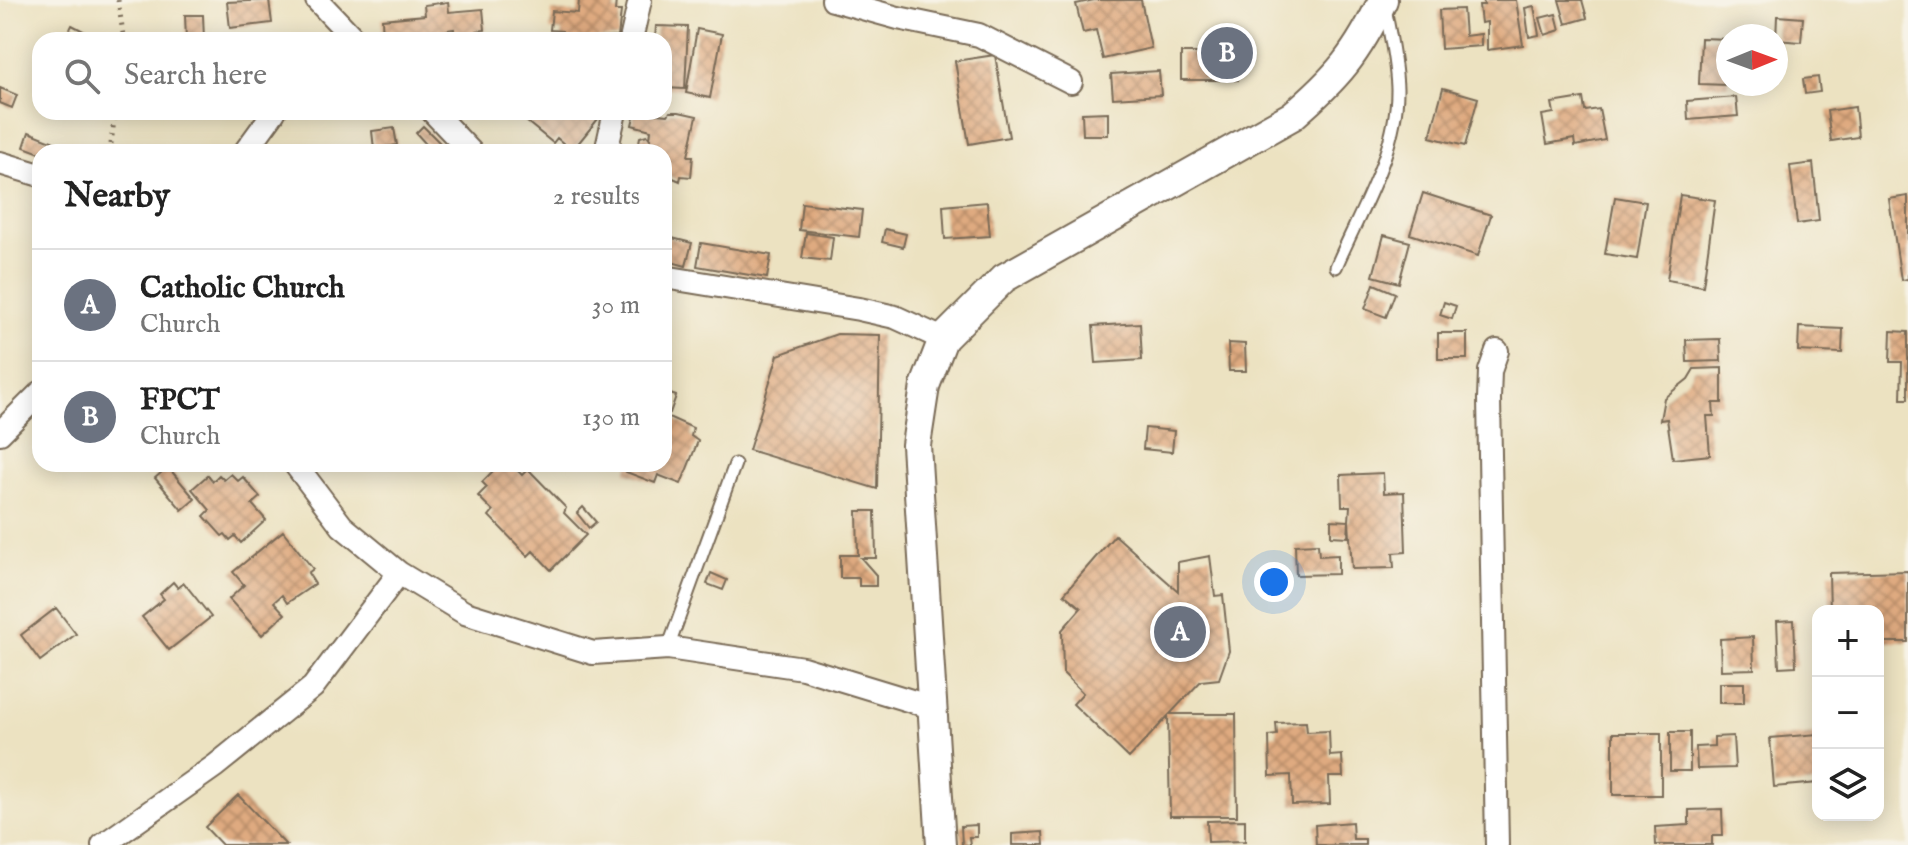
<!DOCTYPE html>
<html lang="en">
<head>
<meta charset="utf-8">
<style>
  :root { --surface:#fff; --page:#f2f2f2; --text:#222; --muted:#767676; --line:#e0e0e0; --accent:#0b8043 }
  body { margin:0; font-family:"IM FELL English",serif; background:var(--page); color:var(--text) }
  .controls { position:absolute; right:24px; bottom:24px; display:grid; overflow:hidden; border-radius:16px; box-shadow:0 4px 20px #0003 }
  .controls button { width:72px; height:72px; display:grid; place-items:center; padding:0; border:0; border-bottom:2px solid var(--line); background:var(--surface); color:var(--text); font:40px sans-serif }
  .compass { position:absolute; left:1716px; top:24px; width:72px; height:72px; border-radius:50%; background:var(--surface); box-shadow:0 4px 20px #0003; rotate:89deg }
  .you { position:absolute; left:1274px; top:582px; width:28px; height:28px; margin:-20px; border:6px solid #fff; border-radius:50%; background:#1a73e8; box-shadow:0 0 0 12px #1a73e833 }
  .badge { display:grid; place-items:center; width:52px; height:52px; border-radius:50%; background:var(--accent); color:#fff; font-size:26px; font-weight:700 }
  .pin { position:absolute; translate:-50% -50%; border:4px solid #fff; box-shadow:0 2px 8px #0006 }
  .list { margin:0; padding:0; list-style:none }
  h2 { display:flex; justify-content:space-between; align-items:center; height:104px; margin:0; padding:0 32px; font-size:34px }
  h2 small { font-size:26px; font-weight:400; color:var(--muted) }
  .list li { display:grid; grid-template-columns:52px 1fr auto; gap:24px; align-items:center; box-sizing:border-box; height:112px; padding:0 32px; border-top:2px solid var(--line) }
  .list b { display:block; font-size:30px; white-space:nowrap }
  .list p { margin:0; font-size:26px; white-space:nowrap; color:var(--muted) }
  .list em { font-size:26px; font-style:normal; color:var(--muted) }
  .icon { flex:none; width:44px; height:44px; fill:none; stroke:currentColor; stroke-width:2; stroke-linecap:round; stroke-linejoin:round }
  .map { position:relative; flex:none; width:1908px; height:845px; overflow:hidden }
  .search { position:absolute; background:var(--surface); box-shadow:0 4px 20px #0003; left:32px; top:32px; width:640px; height:88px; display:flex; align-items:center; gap:20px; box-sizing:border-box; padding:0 28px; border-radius:24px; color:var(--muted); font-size:30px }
  .panel { position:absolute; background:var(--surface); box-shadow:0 4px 20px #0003; left:32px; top:144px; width:640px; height:328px; border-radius:24px }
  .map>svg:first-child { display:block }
  .building { fill:url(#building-cross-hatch) }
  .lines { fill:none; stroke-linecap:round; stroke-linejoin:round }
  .service-casing { stroke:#796a57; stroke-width:15 }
  .minor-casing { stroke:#796a57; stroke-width:26 }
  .tertiary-casing { stroke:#796a57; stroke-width:32 }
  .path { stroke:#796a57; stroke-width:5; stroke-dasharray:2 6; stroke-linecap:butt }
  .service { stroke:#fff; stroke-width:11 }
  .minor { stroke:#fff; stroke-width:22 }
  .tertiary { stroke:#fff; stroke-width:28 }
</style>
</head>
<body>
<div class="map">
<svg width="1908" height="845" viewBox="0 0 1908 845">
  <defs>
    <pattern id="building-cross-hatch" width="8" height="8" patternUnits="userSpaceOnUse" patternTransform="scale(2)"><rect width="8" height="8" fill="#dfaa80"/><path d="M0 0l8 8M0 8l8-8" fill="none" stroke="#b68b68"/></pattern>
  </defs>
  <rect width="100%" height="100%" fill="#f7f3e8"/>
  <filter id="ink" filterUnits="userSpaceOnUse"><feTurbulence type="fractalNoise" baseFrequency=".0125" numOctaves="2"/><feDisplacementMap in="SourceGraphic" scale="16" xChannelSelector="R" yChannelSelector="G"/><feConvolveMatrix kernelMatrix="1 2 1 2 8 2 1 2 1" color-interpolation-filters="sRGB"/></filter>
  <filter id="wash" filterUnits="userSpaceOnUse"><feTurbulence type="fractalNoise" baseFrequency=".006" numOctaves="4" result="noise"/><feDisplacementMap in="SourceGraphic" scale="32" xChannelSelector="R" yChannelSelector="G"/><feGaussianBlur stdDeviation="1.8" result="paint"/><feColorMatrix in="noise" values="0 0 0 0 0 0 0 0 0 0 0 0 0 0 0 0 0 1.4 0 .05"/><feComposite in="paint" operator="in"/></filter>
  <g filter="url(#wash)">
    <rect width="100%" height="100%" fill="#ece2c1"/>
    <g id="blocks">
      <!-- building -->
      <path class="building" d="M269,0L272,23L230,28L227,2Z
        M579,0H616L615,11H621L618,37L562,40V31L550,30L552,11L578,13Z
        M1094,0H1141L1151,48L1103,59L1096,30L1083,33L1076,4Z
        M1483,0H1516L1523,45L1487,50V22L1481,23L1479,5H1484Z
        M1559,0H1582L1587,18L1566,24Z
        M448,2L449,12L483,9L485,30L477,31V40H455L454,29L447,30L448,39L383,40L382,19L425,15L424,5Z
        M1534,6L1539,35L1529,37L1525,8Z
        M1463,9L1465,36L1481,34V46L1441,49L1439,10Z
        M1556,14L1560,30L1545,35L1540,18Z
        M185,15H203L204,40H186Z
        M1777,16L1803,18L1801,42L1776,40Z
        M72,25L91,35L89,40H65Z
        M656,26L688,27L685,89L664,88V40H655Z
        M697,29L722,34L710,98L686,93Z
        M1701,38L1728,39V85L1699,84Z
        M1181,53H1238V80H1181Z
        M995,55L1009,137L969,144L955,61Z
        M1159,71L1161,95L1113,98L1111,74Z
        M1818,77L1820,92L1805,94L1803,79Z
        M0,88L17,95L12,108L0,103Z
        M1443,88L1478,98L1465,146L1430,137Z
        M1736,97L1738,116L1688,120L1687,101Z
        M1583,98L1585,111L1599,109L1605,140L1575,146L1574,139L1547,144L1542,115L1554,113L1552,103Z
        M1855,107L1858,137L1831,141L1827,111Z
        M515,112H600L602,114L572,151L557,138L553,143Z
        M635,112L668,115L670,112H679L697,116L688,156H693L691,177L681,176L680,181L664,174V152H637L640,137L647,135L650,139L651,130L632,125Z
        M1108,112V135H1083L1082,113Z
        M423,126L449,152H433L416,133Z
        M394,128L397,145L374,149L372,131Z
        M29,132L62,145L60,152L40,153L24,147Z
        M1813,163L1819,221L1797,224L1790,166Z
        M1423,193L1491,215L1478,256L1410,234Z
        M1680,195L1715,200L1703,286L1667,280Z
        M1908,196V279L1901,280L1889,199Z
        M1615,197L1646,202L1637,259L1605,254Z
        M987,202L990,236L945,239L943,206Z
        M802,203L862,210L859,237L799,230Z
        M885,229L906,234L903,247L882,242Z
        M806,233L833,237L830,261L802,258Z
        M1384,235L1410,242L1399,283L1373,276Z
        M664,236L692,243L686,266L664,260Z
        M701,243L771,255L767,278L697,266Z
        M1374,284L1395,293L1386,317L1365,309Z
        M1444,302L1456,306L1452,319L1440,315Z
        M1140,323L1142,360L1096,363L1093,326Z
        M1799,327L1843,329L1842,353L1798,351Z
        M1891,331L1908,332V399H1901L1902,362H1890Z
        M1438,333H1467V359H1438Z
        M837,334L880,335L877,489L749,450L778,355Z
        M1720,339L1721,361L1687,362L1686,340Z
        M1228,343L1245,344L1246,371H1229Z
        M1722,368V403H1713L1714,416H1707L1710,455L1673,459L1667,419L1660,420L1664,398L1688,379L1694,369Z
        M664,392L676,396L670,413L664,411Z
        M664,415L693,428L691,436L698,441L681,484L658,475L655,483L626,472L629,464H664Z
        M1145,428L1174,431L1172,452L1143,449Z
        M500,464H511L522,475L528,469L566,508L564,513L586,535L551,570L533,551L528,556L489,516L493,511L478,496L487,487L482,482Z
        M168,467L195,499L182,510L155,478Z
        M1383,473L1384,493L1404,492L1406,552L1393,553L1394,568L1352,569L1349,521L1348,537L1331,536V520L1349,521L1350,506H1342L1341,475Z
        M231,474L238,481L243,477L260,497L252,504L266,520L241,543L235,536L230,540L225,534L222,536L204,516L210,510L192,489L208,475L213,481L219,475L224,480Z
        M583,507L596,522L589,528L577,513Z
        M857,511H875L876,558H861L876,575V586H859V578H840V555H858Z
        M283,531L313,569L308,573L315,584L287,603L282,595L274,602L285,614L262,635L229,599L244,585L233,572Z
        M1115,535L1178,591V562L1210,556L1215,596L1223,595L1229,651L1219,679L1201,681L1170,714H1236L1237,816H1170L1168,716L1129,758L1073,704L1083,693L1063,673L1062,630L1081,608L1064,594Z
        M1318,544L1319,556L1338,555V574L1296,575L1295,545Z
        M1908,571V642H1878V611H1830L1829,573Z
        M711,573L727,580L723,590L707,584Z
        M173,582L178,588L184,583L211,617L169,650L142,617L164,599L160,594Z
        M56,608L76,634L40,661L21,635Z
        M1794,620L1796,666L1779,667L1777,621Z
        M1753,637L1754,669L1721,670L1720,639Z
        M1719,683H1744V703H1719Z
        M1306,722L1307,732L1329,731L1330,756L1342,755L1343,777H1329L1330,804L1292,805L1291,775L1270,776L1269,736L1277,735L1276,723Z
        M1670,732H1690V771H1670Z
        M1613,733H1661V795H1613Z
        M1818,734V783L1774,787L1770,738Z
        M1733,736L1735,768L1697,769L1696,747L1714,746V737Z
        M238,795L286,845H222L205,827Z
        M1722,809L1723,836H1712V845H1656L1655,827L1689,825V810Z
        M1245,820V841L1208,842L1207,821Z
        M1352,822L1353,839H1365V845H1316L1315,825Z
        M977,825V837H969L970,845H962L961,826Z
        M1043,832L1044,845H1012V834Z"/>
    </g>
  </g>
  <g filter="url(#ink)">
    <use href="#blocks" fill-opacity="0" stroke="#796a57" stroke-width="2"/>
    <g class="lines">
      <!-- service casing -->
      <g class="service-casing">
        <path id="service" d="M1336,267C1360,211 1398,150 1397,88C1396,61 1390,34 1385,8
          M668,648L735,464"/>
      </g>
      <!-- minor casing -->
      <g class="minor-casing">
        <path id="minor" d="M317,0L355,40
          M833,0L898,18L979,35L1071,82
          M631,40L640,0
          M433,112L471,152
          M245,152L274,112
          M606,152L615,112
          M0,163L40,175
          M664,277L859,309L895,317L943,339
          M0,433L40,393
          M295,464L342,526L399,573L465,613L593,653L668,648L803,668L931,707
          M103,845L215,766L313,687L399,573
          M1497,845L1489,399L1490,371L1497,351"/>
      </g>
      <!-- tertiary casing -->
      <g class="tertiary-casing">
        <path id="tertiary" d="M941,845L916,445L925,386L943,339L1004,278L1292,116C1338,77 1357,54 1383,0"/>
      </g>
      <!-- path -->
      <path class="path" d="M118,0L124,40
        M110,152L115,112"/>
      <!-- service -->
      <use href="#service" class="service"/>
      <!-- minor -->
      <use href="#minor" class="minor"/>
      <!-- tertiary -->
      <use href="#tertiary" class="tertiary"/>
    </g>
  </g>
</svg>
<div class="controls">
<button>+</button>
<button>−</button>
<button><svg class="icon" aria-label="layers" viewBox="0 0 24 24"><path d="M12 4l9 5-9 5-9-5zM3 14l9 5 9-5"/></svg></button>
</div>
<svg class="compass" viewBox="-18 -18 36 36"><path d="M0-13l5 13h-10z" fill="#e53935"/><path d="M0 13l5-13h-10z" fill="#767676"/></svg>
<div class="you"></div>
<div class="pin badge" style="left:1180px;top:632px;background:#6b7280">A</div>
<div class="pin badge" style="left:1227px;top:53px;background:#6b7280">B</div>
<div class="search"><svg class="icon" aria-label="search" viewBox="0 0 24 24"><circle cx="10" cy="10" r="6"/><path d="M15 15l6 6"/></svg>Search here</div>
<section class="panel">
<h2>Nearby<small>2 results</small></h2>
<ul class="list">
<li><span class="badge" style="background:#6b7280">A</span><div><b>Catholic Church</b><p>Church</p></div><em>30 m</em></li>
<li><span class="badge" style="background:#6b7280">B</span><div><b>FPCT</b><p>Church</p></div><em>130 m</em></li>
</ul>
</section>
</div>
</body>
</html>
